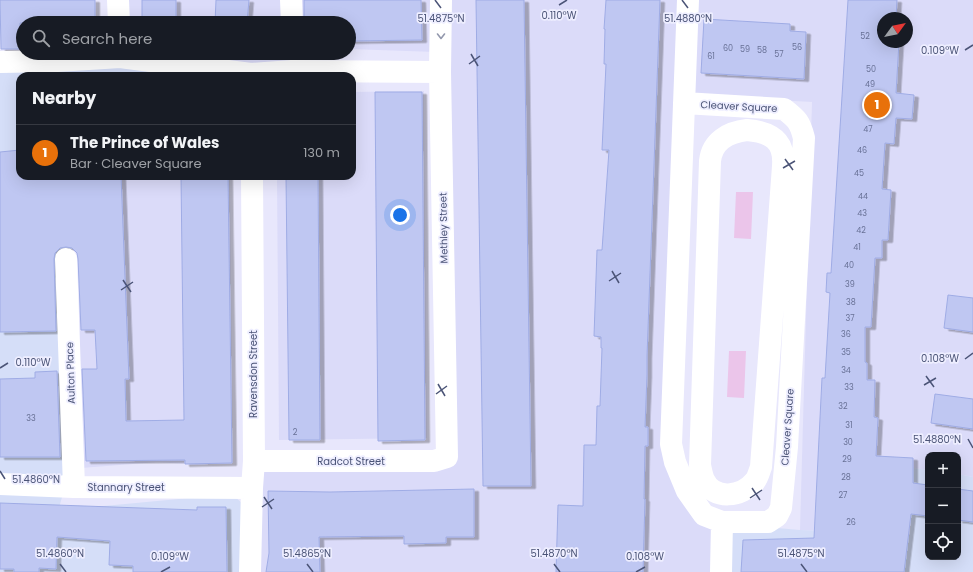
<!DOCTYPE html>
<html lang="en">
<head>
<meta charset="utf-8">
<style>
  :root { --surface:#171b24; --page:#20242c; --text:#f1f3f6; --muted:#9ea1a6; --line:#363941; --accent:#4c81e6 }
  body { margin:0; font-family:Poppins,sans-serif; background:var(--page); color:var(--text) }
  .controls { position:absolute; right:12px; bottom:12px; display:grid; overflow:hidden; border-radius:8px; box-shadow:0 4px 16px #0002 }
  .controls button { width:36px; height:36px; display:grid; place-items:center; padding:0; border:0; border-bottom:1px solid var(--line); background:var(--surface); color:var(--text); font:20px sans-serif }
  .compass { position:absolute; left:877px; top:12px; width:36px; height:36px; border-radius:50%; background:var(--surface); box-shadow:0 4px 16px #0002; rotate:57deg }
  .you { position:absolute; left:400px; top:215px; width:14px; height:14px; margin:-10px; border:3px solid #fff; border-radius:50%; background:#1a73e8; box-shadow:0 0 0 6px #1a73e833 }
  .badge { display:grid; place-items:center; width:26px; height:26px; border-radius:50%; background:var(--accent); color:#fff; font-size:13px; font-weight:700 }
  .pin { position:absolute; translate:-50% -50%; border:2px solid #fff; box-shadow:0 1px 4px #0006 }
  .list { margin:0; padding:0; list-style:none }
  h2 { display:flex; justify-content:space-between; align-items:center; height:52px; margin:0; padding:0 16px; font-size:17px }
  h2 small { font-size:13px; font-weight:400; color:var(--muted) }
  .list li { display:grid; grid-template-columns:26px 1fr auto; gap:12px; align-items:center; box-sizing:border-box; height:56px; padding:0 16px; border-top:1px solid var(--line) }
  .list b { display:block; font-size:15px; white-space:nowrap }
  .list p { margin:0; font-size:13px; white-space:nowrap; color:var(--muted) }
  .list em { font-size:13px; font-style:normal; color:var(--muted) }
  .icon { flex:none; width:22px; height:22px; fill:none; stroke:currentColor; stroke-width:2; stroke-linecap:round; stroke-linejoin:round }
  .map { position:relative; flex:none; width:973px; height:572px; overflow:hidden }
  .search { position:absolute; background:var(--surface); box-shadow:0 4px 16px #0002; left:16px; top:16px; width:340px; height:44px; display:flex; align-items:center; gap:10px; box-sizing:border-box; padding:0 14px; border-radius:22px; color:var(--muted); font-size:15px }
  .panel { position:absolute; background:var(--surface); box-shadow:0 4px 16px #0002; left:16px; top:72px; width:340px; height:108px; border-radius:12px }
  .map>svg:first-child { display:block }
  .residential { fill:#dbdbf9; fill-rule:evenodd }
  .commercial { fill:#d5def8 }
  .green { fill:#ebc5ea }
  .building { fill:#bfc7f2; stroke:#9face5; filter:url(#shadow) }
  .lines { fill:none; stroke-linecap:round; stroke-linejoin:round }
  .street { stroke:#fff; stroke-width:22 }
  .oneway { stroke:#9398ad }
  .ticks { fill:none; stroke:#4b5477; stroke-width:1.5 }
  .labels { text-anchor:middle; stroke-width:3.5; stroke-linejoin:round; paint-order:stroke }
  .number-label { font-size:8px; fill:#687196 }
  .street-label { font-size:10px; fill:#4b5477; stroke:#eef }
  .ticks-label { font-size:10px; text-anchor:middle; fill:#4b5477; stroke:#eef; stroke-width:3.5; stroke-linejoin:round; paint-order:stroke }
</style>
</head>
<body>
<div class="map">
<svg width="973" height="572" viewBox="0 0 973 572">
  <defs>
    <filter id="shadow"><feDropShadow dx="4.5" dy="2.5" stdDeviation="0" flood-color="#0004"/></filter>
  </defs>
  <rect width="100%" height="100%" fill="#e8e7fc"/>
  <!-- residential -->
  <path class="residential" d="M128,0H435L436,52L349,49V23H128Z
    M445,0H683L665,457L715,533V572H253L259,472L445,466Z
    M692,0H973V477L958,474V455H928V470L913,468L910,534L800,530L812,102L689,95ZM883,18H907V42H883Z
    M158,53H298V64H228Z
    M424,91L427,438L279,440L277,176H352V92Z
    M80,176H230L233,463L196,465L158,462L81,468L79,369Z"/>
  <!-- commercial -->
  <path class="commercial" d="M110,62L165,76H20V176H72L69,474L60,504L61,510L232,494L246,507L244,572H0V68Z
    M913,468L928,470V557H958V474L973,477V572H727L731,535L740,525L800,530L910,534Z"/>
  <!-- green -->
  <path class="green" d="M736,192H753L751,239L734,238Z
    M729,351H746L744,398L727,397Z"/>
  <!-- building -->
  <path class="building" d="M0,0H95V23H20V49H1Z
    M142,0H176V23H142Z
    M216,0H249L247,23H215Z
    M304,0H421L422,40L349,41V23H304Z
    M476,0H524L531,486H483Z
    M606,0H660L647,356V375L645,427H648V446H645L644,499H645L643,572H556L558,505L583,506L584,445H596L597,406H600L602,348H601V337L594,336L597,250H602L609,150H602L606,64H604L605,29H604Z
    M848,0H897L896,18H883V42H899L896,93L914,95L912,119L896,118L894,144L885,143L882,189L891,190L888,240H882V258H875L871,327H865V362L867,363V380H875L874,417L878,418L876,456L913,458V483L928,485V516L911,514L904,572H741L743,540L814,538L822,378H825L830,293L826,292L827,273H831Z
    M704,19L790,24V31L806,32L804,79L701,73Z
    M375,92H422L425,440L378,441Z
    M20,150V176H121L129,379H125L126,421L184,420L181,176H228L232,463L185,464V460L86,461L82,369H97L95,330H81L78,259L77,253L72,248L66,247L60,248L55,253L54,259L56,331L0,332V152Z
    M286,176H318L320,440H289Z
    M948,295L973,298V332L944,328Z
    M57,371L60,457H0V379L35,378V372Z
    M935,394L973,399V429L931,423Z
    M474,489V537H446V543L404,544V536L319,537L320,572H266L269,553L268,491L330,492Z
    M958,489L973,491V522L958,520Z
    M0,503L197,510V507H226L227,572H133V566L109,565L110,541L57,537L56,569L39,568V572H14V569H0Z"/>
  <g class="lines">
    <!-- street -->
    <path class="street" d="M118,0L119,23
      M291,0L292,23
      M0,62L57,61L120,57L251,74L292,71L440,72
      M684,103L784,109C797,119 800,122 804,138L787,447L781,508L777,516L768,522H722L704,515L687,491L675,462L671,444L688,0
      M747,130C770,132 785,140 783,166L761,467C759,472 758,477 755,481C742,497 714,501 704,480C702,476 701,470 700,465L710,161C712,141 729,132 747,130Z
      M66,259L74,487
      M254,461H434L447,457L440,72L441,0
      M0,484L74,487L252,488
      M250,572L252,488L254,461L252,176
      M721,572L722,522"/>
  </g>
  <!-- one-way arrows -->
  <defs><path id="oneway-chevron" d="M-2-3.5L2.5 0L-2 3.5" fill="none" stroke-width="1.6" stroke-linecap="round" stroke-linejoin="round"/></defs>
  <use class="oneway" href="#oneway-chevron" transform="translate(441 36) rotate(90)"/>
  <!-- ticks -->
  <path class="ticks" d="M435,0L441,8M682,0L688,8M559,5L567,0M965,50L973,45M471,54L478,66M469,64L480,56M785,159L793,170M783,168L795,161M612,271L619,283M123,280L131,292M609,281L621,273M121,290L133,282M965,359L973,353M0,368L8,363M926,376L934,387M438,384L445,396M924,385L936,378M436,394L447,386M968,439L973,448M0,471L5,479M752,488L760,500M264,497L272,509M750,498L762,490M262,507L274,499M60,564L66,572M307,564L313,572M554,564L560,572M801,564L807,572M161,572L170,567M636,572L645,567"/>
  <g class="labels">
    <!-- number labels -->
    <g class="number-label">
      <text x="865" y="39">52</text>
      <text x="797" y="50">56</text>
      <text x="728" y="51">60</text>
      <text x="745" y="52">59</text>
      <text x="762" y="53">58</text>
      <text x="779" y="57">57</text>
      <text x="711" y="59">61</text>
      <text x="871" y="72">50</text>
      <text x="870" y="87">49</text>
      <text x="868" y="132">47</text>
      <text x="862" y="153">46</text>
      <text x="859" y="176">45</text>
      <text x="863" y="199">44</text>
      <text x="862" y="216">43</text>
      <text x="861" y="233">42</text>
      <text x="857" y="250">41</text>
      <text x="849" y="268">40</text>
      <text x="850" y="287">39</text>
      <text x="851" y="305">38</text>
      <text x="850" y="321">37</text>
      <text x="846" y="337">36</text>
      <text x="846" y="355">35</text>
      <text x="846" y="373">34</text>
      <text x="849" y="390">33</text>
      <text x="843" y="409">32</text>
      <text x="31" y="421">33</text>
      <text x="849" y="428">31</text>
      <text x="295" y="435">2</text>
      <text x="848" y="445">30</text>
      <text x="847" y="462">29</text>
      <text x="846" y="480">28</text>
      <text x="843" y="498">27</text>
      <text x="851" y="525">26</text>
    </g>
    <!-- street labels -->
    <g class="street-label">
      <text transform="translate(739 106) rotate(3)" y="4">Cleaver Square</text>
      <text transform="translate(443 228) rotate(-91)" y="4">Methley Street</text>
      <text transform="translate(70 373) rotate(-92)" y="4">Aulton Place</text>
      <text transform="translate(253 374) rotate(-90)" y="4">Ravensdon Street</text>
      <text transform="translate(787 427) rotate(-86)" y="4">Cleaver Square</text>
      <text x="351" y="465">Radcot Street</text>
      <text x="126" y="491">Stannary Street</text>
    </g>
  </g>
  <g class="ticks-label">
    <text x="559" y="19">0.110°W</text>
    <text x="441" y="22">51.4875°N</text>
    <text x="688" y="22">51.4880°N</text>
    <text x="940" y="54">0.109°W</text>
    <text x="940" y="362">0.108°W</text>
    <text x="33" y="366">0.110°W</text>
    <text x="937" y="443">51.4880°N</text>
    <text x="36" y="483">51.4860°N</text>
    <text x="60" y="557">51.4860°N</text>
    <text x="307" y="557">51.4865°N</text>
    <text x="554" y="557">51.4870°N</text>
    <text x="801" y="557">51.4875°N</text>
    <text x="170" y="560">0.109°W</text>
    <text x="645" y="560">0.108°W</text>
  </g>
</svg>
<div class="controls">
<button>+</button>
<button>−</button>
<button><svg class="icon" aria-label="locate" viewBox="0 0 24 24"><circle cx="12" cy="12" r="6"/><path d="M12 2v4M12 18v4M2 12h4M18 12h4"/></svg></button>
</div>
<svg class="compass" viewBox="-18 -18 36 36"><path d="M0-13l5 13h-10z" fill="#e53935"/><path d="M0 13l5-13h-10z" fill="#9ea1a6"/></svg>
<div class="you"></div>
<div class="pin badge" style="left:877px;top:105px;background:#e8710a">1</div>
<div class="search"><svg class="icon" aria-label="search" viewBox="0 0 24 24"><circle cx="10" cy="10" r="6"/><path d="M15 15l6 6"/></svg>Search here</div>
<section class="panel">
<h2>Nearby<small></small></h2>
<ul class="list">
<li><span class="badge" style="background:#e8710a">1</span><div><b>The Prince of Wales</b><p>Bar · Cleaver Square</p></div><em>130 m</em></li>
</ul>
</section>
</div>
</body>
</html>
